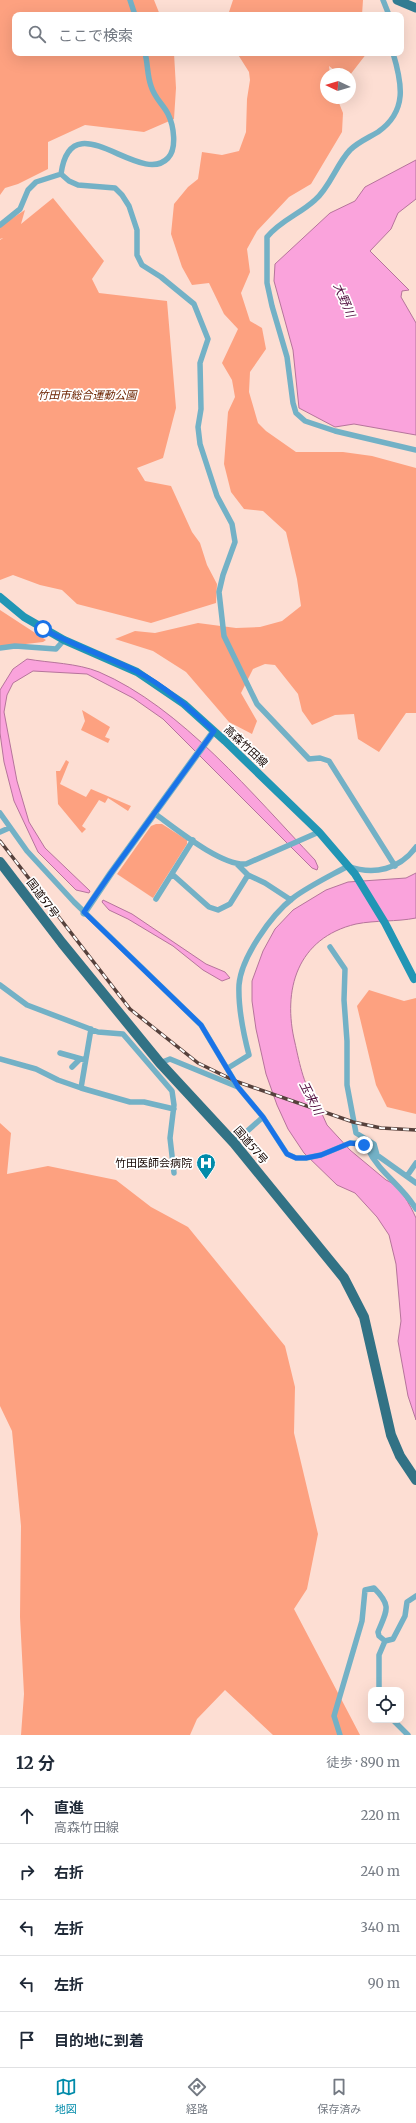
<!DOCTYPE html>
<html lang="ja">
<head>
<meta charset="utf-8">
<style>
  :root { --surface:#fff; --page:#f6f6f7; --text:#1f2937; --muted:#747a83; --line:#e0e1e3; --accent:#008baa }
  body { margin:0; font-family:Merriweather,"Noto Sans JP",serif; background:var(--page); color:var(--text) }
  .controls { position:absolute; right:12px; bottom:12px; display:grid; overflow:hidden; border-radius:8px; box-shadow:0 4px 16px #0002 }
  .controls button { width:36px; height:36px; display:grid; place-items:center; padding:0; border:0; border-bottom:1px solid var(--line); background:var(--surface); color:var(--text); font:20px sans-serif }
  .compass { position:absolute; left:320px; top:68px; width:36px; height:36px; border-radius:50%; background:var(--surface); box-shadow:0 4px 16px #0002; rotate:274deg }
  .stop { position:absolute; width:12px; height:12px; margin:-9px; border:3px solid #1a73e8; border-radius:50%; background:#fff }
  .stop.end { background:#1a73e8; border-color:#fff; box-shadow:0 1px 4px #0008 }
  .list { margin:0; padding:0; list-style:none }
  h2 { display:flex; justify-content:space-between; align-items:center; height:52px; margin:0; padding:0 16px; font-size:17px }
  h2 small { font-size:13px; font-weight:400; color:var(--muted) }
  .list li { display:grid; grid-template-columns:26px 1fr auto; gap:12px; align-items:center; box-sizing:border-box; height:56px; padding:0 16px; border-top:1px solid var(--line) }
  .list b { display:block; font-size:15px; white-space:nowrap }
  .list p { margin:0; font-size:13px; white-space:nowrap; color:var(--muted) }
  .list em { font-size:13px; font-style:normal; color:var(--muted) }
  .icon { flex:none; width:22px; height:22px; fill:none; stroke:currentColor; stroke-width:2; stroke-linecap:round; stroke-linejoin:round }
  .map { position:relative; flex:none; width:416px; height:1735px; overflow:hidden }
  .search { position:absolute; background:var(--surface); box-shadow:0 4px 16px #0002; left:12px; right:12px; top:12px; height:44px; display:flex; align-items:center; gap:10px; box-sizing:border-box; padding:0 14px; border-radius:8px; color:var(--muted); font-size:15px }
  .sheet { height:332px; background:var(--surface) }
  nav { display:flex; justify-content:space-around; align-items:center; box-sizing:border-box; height:56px; border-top:1px solid var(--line); background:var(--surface); font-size:11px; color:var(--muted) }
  nav a { display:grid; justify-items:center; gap:2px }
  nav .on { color:var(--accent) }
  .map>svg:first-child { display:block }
  .green { fill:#fda180 }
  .water { fill:#faa3dc; stroke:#b6749b }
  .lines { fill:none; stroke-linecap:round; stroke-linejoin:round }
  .minor { stroke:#73b1c6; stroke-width:5.5 }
  .tertiary { stroke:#73b1c6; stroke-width:7 }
  .secondary { stroke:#2196b5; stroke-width:8 }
  .primary { stroke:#327c92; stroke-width:9 }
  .trunk { stroke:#327285; stroke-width:10 }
  .rail-casing { stroke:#56413c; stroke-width:3.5 }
  .rail { stroke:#fff; stroke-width:2; stroke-dasharray:6; stroke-linecap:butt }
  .route { stroke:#1a73e8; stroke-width:5 }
  .labels { text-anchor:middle; stroke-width:3.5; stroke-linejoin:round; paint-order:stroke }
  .park-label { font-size:11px; font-style:italic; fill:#6c2300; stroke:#fff }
  .street-label { font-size:11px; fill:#170703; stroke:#fff }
  .poi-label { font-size:11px; fill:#170703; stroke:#fff; text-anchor:end }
  .water-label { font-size:12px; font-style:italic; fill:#500d3e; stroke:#fff }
</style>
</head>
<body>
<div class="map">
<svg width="416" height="1735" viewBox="0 0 416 1735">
  <rect width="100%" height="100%" fill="#fdded3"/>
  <!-- green -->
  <path class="green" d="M0,0H154L160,15H15V53H174L176,88L174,119L144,132L85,125L48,142V169L18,184L5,188L0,195Z
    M233,0H363L362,15H228Z
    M237,53H367L350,75L339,74L329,66L330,74H326V98H337L343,113L342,132L311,184L289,197L257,231L247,249L250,272L241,293L250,321L262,328L266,349L250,372L249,392L258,423L266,431L296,452H343L372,456L416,468V713H406L379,752L358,739L354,714L335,715L312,725L302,711L298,694L275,665L265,664L253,669L241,693L257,721L252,734L229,722L186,672L153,651L115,639L135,631L155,633L198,623L236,628L260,627L282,621L301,606L297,579L286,532L263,511L244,509L231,492L224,464L228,412L235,397L232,380L222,363L238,329L224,314L209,283L192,285L182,267L171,234L174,204L188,187L198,179L202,152L222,155L239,151L246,132L247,99L250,80L249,72Z
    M53,198L104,261L92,279L99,293L167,301L176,408L163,458L137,468L145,481L171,486L192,532L200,543L207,565L217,584L216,603L151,623L77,604L62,590L40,585L13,575L0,580V240L3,238L0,239V226L25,210L21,224Z
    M0,610L46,640L43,642L0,647Z
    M82,710L110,727L105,737L110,739L108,743L81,730L85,721Z
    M66,760L69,762L60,784L86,797L91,789L131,806L128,811L108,798L105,803L99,800L82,826L86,829L82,833L58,804L56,771H60Z
    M156,824H162L187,840V844L153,898L117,874L151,826Z
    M369,990L404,1001L416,998V1114L387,1107L376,1085L357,1006Z
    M0,1123L11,1133L7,1174L48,1166L116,1180L151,1207L188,1227L285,1346L295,1387L294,1433L318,1534L307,1589L294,1609L360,1735H273L225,1690L197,1719L190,1735H21L24,1694L20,1617L21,1526L12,1431L0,1406Z"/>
  <!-- water -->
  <path class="water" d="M416,160V199L398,213L391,229L370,251L409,290L402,291L401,297L416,323V435L354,424L335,427L299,408L293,350L274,281L275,264L330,213L355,201L365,187Z
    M27,659C50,663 77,663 99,672C181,707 254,796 315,860L318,867L317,870L312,868L163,719L133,698L87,674L33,671L13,683L7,695L4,712L17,781L29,822L45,848L90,891L89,893L76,890L38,852L14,801L4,762L0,733V690L13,669Z
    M416,873V918C396,922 376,920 356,924C297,938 282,990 295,1043C298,1056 304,1089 314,1096L327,1125L350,1150L386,1180C400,1185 410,1205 416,1218V1420L408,1396L398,1341L401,1321L396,1264L389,1235L377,1217L355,1193L337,1185L304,1153L288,1129L277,1105L266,1074L256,1029L252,1001V981L263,951L275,929L293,910L326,890L348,882L406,878Z
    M103,900L132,914L206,964L225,972L230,978L222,981L203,970L173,946L128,919L109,910L102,902Z"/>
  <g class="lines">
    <!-- minor -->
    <path class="minor" d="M130,0L135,15
      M383,0L389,15
      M393,53C402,83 408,111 378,132C368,138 358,142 350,150C336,165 330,187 315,200C300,214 281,220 267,237V283L272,306L287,357L293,403L296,413L305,421L335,431L416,450
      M61,174L69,181L78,185L115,188L122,195L129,206L137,230V255L142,265L161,277L194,304L208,339L200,363L201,409L198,427L200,444L217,496L232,524L235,542L223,575L219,592L224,636L257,704L309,759L320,758L329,761L395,866
      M61,174C71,100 140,188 168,158C177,149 174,126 168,114C163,104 155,99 151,86C147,75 148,64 145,53
      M0,225L20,209L28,190L36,182L61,174
      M0,648L15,646L56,649L64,640
      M0,813L27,851L74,902L201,1025L238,1087L263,1117L287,1154L296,1158H306L321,1155L350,1143H360L416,1183
      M154,813C175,828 221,866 246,864L319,832
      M0,832L9,828
      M237,864L248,875L265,883L291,900
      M172,874L209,907L218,910L230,904L248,875
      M156,899L193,840
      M330,947L345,969L344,1000L347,1041V1085L356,1133L374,1144L377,1155
      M0,985L27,1005L98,1032L123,1034L172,1091L174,1105L170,1138L174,1173
      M60,1053L85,1060
      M0,1059L36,1069L58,1080L81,1088L130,1102H144L174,1109
      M160,1063L170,1059L238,1087
      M72,1067L80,1059
      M228,1068L249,1055C243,1032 238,1009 239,985C241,958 271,915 293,898C309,886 330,876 348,866C374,876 400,869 416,847
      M81,1088L91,1029
      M234,1143L263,1117
      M368,1149C379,1173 403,1186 416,1209
      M407,1176L416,1163
      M379,1690V1655L385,1641
      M393,1720L408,1735
      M340,1735L334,1716L362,1621L365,1590L374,1588C392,1606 387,1610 378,1632L379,1636L385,1641L393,1639L405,1616L407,1602L416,1596"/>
    <!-- tertiary -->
    <path class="tertiary" d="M84,913L111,873L214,731"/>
    <!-- secondary -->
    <path class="secondary" d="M0,597L24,617L64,640L137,672L184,704L225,741L319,832L355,874L385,923L414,979"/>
    <!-- primary -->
    <path class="primary" d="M397,0L416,8"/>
    <!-- trunk -->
    <path class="trunk" d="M0,862L62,943L160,1063L234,1143L344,1278L364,1317L391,1435L400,1456L416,1480"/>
    <!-- rail casing -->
    <g class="rail-casing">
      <path id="rail" d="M0,841L130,1009L198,1063L235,1081L353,1122L381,1128L416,1130"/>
    </g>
    <!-- rail -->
    <use href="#rail" class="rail"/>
  </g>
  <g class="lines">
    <!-- route -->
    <path class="route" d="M43,629C73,645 105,656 136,671C165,686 190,709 214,731L111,873L84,912L201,1025L238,1087L263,1117L287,1154L296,1158H306L321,1155L350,1143L364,1145"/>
  </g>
  <!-- icons -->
  <defs>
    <g id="hospital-pin" transform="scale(1)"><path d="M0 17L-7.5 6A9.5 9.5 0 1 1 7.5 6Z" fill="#008baa" stroke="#fff"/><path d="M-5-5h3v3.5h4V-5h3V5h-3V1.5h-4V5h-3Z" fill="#fff"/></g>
  </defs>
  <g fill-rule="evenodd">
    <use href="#hospital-pin" x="206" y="1163"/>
  </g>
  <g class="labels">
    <!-- park labels -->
    <g class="park-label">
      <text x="87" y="399">竹田市総合運動公園</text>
    </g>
    <!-- street labels -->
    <g class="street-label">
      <text transform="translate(246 746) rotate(43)" y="4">高森竹田線</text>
      <text transform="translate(43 898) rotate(53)" y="4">国道57号</text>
      <text transform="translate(251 1145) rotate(49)" y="4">国道57号</text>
    </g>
    <!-- poi labels -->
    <g class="poi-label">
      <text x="192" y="1167">竹田医師会病院</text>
    </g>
    <!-- water labels -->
    <g class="water-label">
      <text transform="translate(344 300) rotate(67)" y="4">大野川</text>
      <text transform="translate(311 1098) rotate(63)" y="4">玉来川</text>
    </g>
  </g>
</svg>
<div class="controls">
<button><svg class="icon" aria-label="locate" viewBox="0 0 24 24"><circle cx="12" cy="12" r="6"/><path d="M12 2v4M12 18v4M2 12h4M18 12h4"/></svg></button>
</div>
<svg class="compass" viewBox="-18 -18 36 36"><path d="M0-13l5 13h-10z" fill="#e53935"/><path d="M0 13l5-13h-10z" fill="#747a83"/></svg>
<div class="stop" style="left:43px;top:629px"></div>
<div class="stop end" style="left:364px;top:1145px"></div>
<div class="search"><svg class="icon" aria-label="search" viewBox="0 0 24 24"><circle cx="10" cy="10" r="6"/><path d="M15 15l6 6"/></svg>ここで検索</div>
</div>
<section class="sheet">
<h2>12 分<small>徒歩 · 890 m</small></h2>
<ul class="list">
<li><svg class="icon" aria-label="ahead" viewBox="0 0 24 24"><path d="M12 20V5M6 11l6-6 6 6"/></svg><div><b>直進</b><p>高森竹田線</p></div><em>220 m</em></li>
<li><svg class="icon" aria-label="right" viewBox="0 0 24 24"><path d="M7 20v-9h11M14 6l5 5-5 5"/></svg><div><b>右折</b></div><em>240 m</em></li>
<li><svg class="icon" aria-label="left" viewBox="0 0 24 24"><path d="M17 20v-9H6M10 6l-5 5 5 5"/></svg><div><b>左折</b></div><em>340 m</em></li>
<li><svg class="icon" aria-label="left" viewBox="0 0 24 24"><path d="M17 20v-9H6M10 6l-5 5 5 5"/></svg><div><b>左折</b></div><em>90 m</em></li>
<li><svg class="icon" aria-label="arrive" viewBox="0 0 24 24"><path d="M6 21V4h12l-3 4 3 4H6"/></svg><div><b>目的地に到着</b></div></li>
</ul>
</section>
<nav>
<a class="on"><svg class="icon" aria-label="map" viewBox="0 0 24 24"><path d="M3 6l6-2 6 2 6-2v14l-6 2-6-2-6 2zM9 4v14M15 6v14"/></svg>地図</a>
<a><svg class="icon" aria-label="directions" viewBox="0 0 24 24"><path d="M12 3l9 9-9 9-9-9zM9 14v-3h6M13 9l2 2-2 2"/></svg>経路</a>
<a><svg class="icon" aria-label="saved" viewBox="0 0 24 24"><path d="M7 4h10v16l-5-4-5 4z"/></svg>保存済み</a>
</nav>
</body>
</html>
